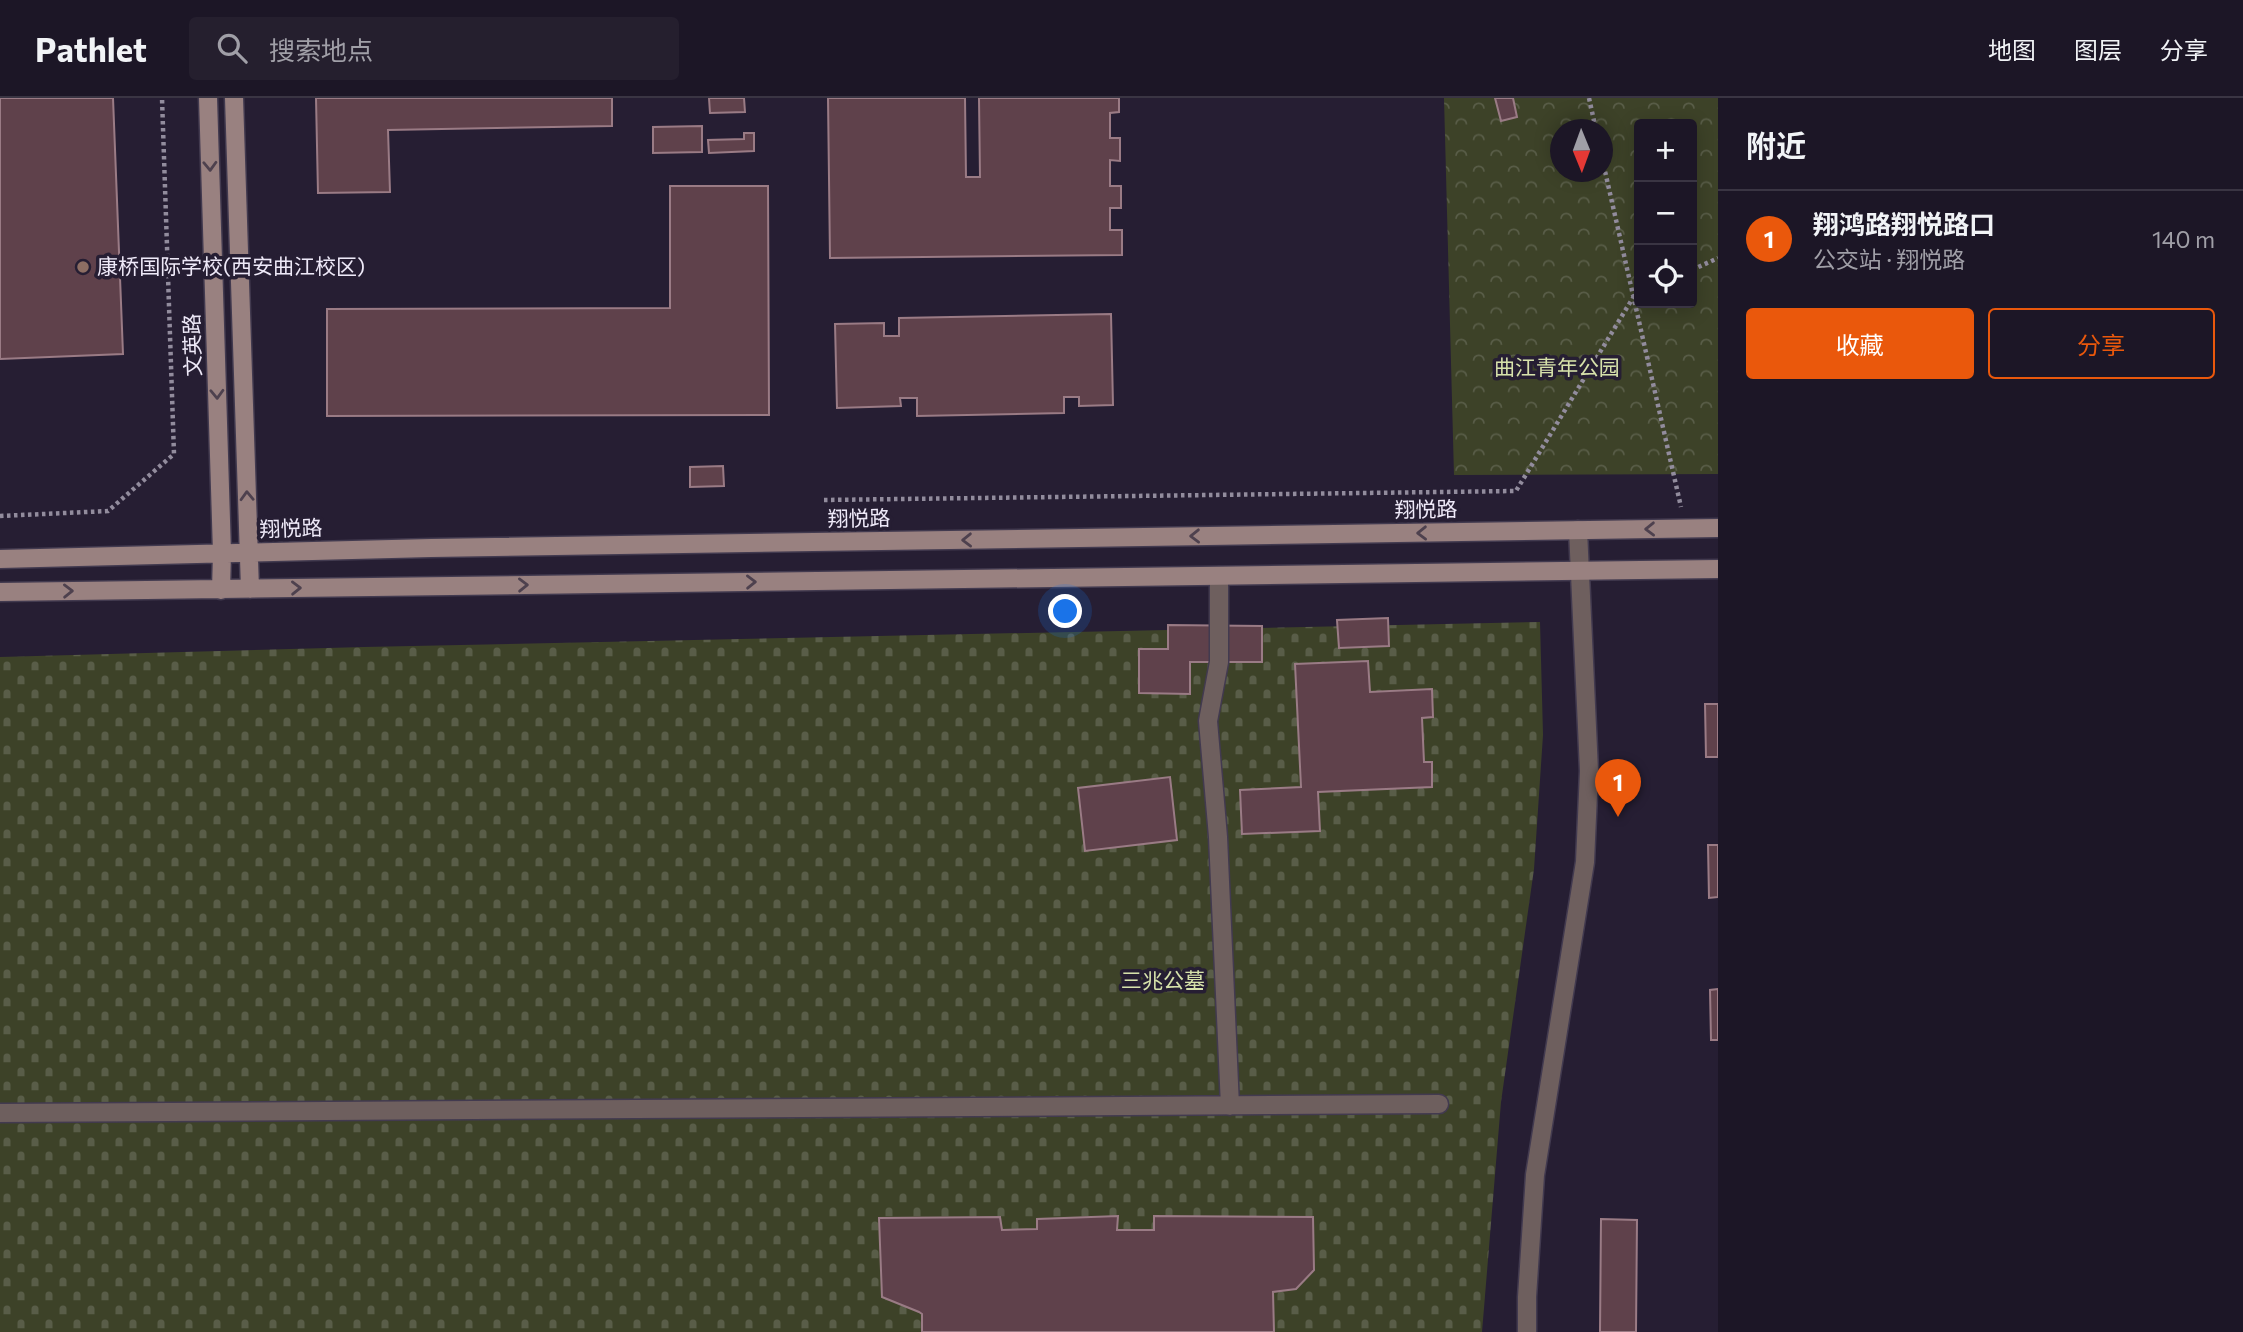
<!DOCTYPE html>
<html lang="zh">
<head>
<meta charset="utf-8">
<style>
  :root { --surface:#1c1626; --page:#251f2e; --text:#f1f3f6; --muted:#a09fa7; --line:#3a3543; --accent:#ea580c }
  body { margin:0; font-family:Commissioner,"Noto Sans SC",sans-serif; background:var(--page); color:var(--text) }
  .controls { position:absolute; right:21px; top:21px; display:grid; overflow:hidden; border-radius:7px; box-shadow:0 4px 18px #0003 }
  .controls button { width:63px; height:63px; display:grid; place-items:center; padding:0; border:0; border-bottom:2px solid var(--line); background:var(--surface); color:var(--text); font:35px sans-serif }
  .compass { position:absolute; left:1550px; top:21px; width:63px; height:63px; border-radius:50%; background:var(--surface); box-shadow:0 4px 18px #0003; rotate:179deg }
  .you { position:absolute; left:1066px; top:514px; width:24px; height:24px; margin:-18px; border:5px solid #fff; border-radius:50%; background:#1a73e8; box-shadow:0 0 0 10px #1a73e833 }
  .badge { display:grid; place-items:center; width:46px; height:46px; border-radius:50%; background:var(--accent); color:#fff; font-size:23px; font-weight:700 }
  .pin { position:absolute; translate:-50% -58px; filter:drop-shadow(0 2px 4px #0008) }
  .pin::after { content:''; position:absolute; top:37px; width:24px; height:21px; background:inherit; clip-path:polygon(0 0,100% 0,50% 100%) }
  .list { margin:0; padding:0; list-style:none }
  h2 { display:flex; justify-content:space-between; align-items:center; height:91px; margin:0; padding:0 28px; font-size:30px }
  h2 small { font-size:23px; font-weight:400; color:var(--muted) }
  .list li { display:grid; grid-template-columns:46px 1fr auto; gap:21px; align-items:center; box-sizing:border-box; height:98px; padding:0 28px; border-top:2px solid var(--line) }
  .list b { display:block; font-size:26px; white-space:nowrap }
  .list p { margin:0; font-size:23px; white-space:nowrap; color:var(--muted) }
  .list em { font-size:23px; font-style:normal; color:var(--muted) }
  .actions { display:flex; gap:14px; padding:21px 28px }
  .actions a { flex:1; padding:16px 0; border:2px solid var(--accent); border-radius:7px; text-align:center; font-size:24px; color:var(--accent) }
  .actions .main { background:var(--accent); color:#fff }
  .icon { flex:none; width:38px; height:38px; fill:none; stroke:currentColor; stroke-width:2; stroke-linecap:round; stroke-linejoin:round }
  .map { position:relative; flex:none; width:1718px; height:1234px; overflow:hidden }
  header { display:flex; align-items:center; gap:42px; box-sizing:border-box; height:98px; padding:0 35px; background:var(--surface); border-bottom:2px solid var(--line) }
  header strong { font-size:33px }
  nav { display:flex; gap:38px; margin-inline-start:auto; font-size:24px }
  .search { width:490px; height:63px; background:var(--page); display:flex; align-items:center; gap:18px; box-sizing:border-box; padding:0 24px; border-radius:7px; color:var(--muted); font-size:26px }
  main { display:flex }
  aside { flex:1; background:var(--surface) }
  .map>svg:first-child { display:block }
  .cemetery { fill:url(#cemetery-stones) }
  .park { fill:url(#park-crowns); fill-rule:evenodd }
  .building { fill:#5f414b; stroke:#9a7b85; stroke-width:2 }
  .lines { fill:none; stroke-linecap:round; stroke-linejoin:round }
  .lane-casing { stroke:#423a4f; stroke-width:21 }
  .street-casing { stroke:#423a4f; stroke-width:21 }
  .secondary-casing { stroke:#423a4f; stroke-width:21 }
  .path { stroke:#928c9d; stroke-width:4.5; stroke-dasharray:3.5 3.5; stroke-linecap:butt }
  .lane { stroke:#6e5f5e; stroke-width:18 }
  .street { stroke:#6e5f5e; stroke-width:18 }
  .secondary { stroke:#998180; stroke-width:18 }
  .oneway { stroke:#4e414e }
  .education-dot { fill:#8d6e63; stroke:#261e33; stroke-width:2.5 }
  .labels { text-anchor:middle; stroke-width:7; stroke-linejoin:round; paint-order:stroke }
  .poi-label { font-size:21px; fill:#eee9f8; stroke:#261e33; text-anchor:start }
  .street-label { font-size:21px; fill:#eee9f8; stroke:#261e33 }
  .park-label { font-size:21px; fill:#d7e2ab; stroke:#261e33 }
</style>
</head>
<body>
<header>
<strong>Pathlet</strong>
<div class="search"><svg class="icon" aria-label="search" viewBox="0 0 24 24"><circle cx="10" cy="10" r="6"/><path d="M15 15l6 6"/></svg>搜索地点</div>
<nav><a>地图</a><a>图层</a><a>分享</a></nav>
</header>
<main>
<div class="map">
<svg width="1718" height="1234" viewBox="0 0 1718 1234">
  <defs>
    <pattern id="cemetery-stones" width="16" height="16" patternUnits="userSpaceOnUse" patternTransform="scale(1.75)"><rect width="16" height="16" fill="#3d4228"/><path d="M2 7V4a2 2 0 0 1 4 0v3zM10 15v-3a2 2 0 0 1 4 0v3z" fill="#595d48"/></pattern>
    <pattern id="park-crowns" width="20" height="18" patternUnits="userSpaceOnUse" patternTransform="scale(1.75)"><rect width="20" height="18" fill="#3d4228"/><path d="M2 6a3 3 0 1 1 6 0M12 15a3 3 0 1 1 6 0" fill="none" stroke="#595d48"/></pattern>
  </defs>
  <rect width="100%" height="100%" fill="#261e33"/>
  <!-- cemetery -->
  <path class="cemetery" d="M1540,524L1543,637L1534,771L1501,1004L1482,1234H0V559L364,549Z"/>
  <!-- park -->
  <path class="park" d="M1444,0H1718V376L1454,377ZM1639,26H1692V205H1639ZM1560,32H1602V74H1560Z"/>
  <!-- building -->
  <path class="building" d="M0,0H113L123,256L0,261Z
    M316,0H612V28L388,32L390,94L318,95Z
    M709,0H744L745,14L710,15Z
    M828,0H965L966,79H980L979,0H1119V14L1110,15V40H1120V63L1110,62V88H1121V110H1110V132H1122V157L830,160Z
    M1495,0H1513L1517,19L1501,23Z
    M702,28V54L653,55V29Z
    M744,35H754V53L709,55L708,42L744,41Z
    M670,88H768L769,317L327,318V211L670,210Z
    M1111,216L1113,307L1079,308V299H1064V315L917,318V300H900L901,308L837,310L835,226L884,225V238H899V220Z
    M723,368L724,388L690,389V369Z
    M1388,520L1389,548L1339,550L1337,522Z
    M1168,527L1262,528V564H1190V596L1139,595V551H1168Z
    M1368,563L1370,594L1432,591L1433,619L1422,620L1424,664H1432V689L1318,694L1320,733L1242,736L1240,692L1301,689L1295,566Z
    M1705,606H1718V659H1706Z
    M1170,679L1177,742L1085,753L1078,690Z
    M1708,747H1718V799L1709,800Z
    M1718,891V942H1711L1710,892Z
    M1118,1118L1117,1132H1154V1118L1313,1119L1314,1172L1296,1191L1273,1194L1274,1234H922V1216L919,1214L882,1199L879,1120L1000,1119L1002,1132L1037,1131V1121Z
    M1601,1121L1637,1122L1636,1234H1600Z"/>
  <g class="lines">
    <!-- lane casing -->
    <g class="lane-casing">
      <path id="lane" d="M1219,478V564L1208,623L1218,739L1230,1008
        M0,1015L1439,1006"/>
    </g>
    <!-- street casing -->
    <g class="street-casing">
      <path id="street" d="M1527,1234V1199L1535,1077L1585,764L1589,673L1578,432"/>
    </g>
    <!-- secondary casing -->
    <g class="secondary-casing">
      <path id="secondary" d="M208,0L222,455L221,492
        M234,0L250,491
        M0,461L431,450L1718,430
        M0,494L1718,471"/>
    </g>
    <!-- path -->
    <path class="path" d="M1589,0L1596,32
      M1602,60L1681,409
      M1692,172L1718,160
      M824,402L1516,393L1634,198L1639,196
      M0,418L108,413L174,356L162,0"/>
    <!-- lane -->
    <use href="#lane" class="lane"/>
    <!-- street -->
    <use href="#street" class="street"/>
    <!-- secondary -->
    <use href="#secondary" class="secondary"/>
  </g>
  <!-- one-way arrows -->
  <defs><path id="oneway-chevron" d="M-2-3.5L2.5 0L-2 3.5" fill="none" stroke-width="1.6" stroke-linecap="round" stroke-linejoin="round" transform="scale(1.75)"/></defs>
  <g class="oneway">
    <use href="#oneway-chevron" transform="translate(210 68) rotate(88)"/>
    <use href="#oneway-chevron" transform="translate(217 296) rotate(88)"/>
    <use href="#oneway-chevron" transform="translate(247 398) rotate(-92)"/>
    <use href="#oneway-chevron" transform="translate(1650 431) rotate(179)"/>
    <use href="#oneway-chevron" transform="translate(1422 435) rotate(179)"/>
    <use href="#oneway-chevron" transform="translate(1195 438) rotate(179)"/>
    <use href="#oneway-chevron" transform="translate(967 442) rotate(179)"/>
    <use href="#oneway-chevron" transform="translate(751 484) rotate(-1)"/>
    <use href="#oneway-chevron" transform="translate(523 487) rotate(-1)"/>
    <use href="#oneway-chevron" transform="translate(296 490) rotate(-1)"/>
    <use href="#oneway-chevron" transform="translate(68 493) rotate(-1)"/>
  </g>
  <!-- markers -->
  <circle class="education-dot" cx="83" cy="169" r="7"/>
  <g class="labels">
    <!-- poi labels -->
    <g class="poi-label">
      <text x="97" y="176">康桥国际学校(西安曲江校区)</text>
    </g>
    <!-- street labels -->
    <g class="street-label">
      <text transform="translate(193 247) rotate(-92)" y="7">文英路</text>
      <text transform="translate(1426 412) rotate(-1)" y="7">翔悦路</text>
      <text transform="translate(859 421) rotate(-1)" y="7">翔悦路</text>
      <text transform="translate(291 431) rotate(-2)" y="7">翔悦路</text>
    </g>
    <!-- park labels -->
    <g class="park-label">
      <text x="1557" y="277">曲江青年公园</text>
      <text x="1163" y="890">三兆公墓</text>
    </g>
  </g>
</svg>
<div class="controls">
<button>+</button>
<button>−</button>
<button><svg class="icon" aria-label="locate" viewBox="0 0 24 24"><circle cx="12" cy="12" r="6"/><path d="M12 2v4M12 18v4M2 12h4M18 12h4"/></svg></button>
</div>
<svg class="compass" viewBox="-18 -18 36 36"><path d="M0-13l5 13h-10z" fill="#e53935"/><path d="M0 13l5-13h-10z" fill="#a09fa7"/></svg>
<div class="you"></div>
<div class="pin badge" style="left:1618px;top:719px">1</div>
</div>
<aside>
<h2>附近<small></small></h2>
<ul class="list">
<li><span class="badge">1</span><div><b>翔鸿路翔悦路口</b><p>公交站 · 翔悦路</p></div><em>140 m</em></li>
</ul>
<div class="actions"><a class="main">收藏</a><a>分享</a></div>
</aside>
</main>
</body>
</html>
